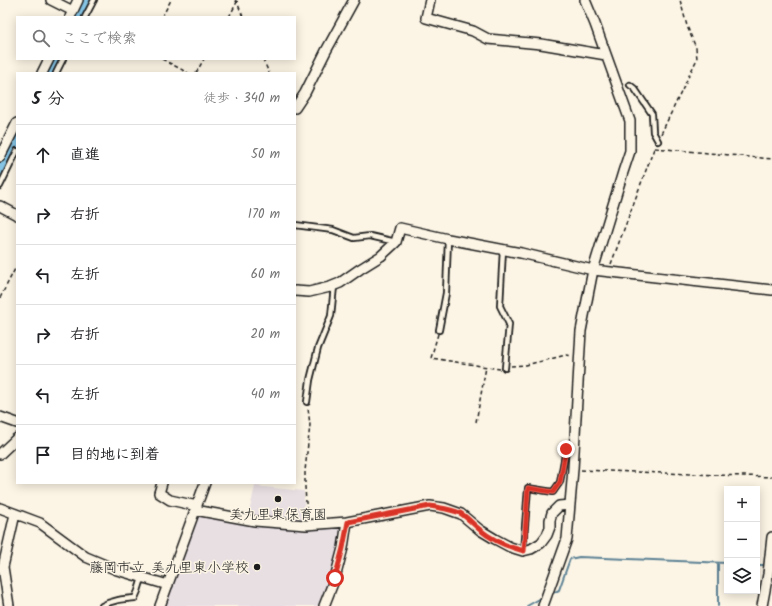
<!DOCTYPE html>
<html lang="ja">
<head>
<meta charset="utf-8">
<style>
  :root { --surface:#fff; --page:#f6f6f6; --text:#202124; --muted:#757577; --line:#e0e0e0 }
  body { margin:0; font-family:Kalam,"Klee One",sans-serif; background:var(--page); color:var(--text) }
  .controls { position:absolute; right:12px; bottom:12px; display:grid; overflow:hidden; border-radius:0px; box-shadow:0 2px 10px #0003 }
  .controls button { width:36px; height:36px; display:grid; place-items:center; padding:0; border:0; border-bottom:1px solid var(--line); background:var(--surface); color:var(--text); font:20px sans-serif }
  .stop { position:absolute; width:12px; height:12px; margin:-9px; border:3px solid #d93025; border-radius:50%; background:#fff }
  .stop.end { background:#d93025; border-color:#fff; box-shadow:0 1px 4px #0008 }
  .list { margin:0; padding:0; list-style:none }
  h2 { display:flex; justify-content:space-between; align-items:center; height:52px; margin:0; padding:0 16px; font-size:17px }
  h2 small { font-size:13px; font-weight:400; color:var(--muted) }
  .list li { display:grid; grid-template-columns:26px 1fr auto; gap:12px; align-items:center; box-sizing:border-box; height:60px; padding:0 16px; border-top:1px solid var(--line) }
  .list b { display:block; font-size:15px; white-space:nowrap }
  .list em { font-size:13px; font-style:normal; color:var(--muted) }
  .icon { flex:none; width:22px; height:22px; fill:none; stroke:currentColor; stroke-width:2; stroke-linecap:round; stroke-linejoin:round }
  .map { position:relative; flex:none; width:772px; height:606px; overflow:hidden }
  .search { position:absolute; background:var(--surface); box-shadow:0 2px 10px #0003; left:16px; top:16px; width:280px; height:44px; display:flex; align-items:center; gap:10px; box-sizing:border-box; padding:0 14px; border-radius:0px; color:var(--muted); font-size:15px }
  .panel { position:absolute; background:var(--surface); box-shadow:0 2px 10px #0003; left:16px; top:72px; width:280px; height:412px; border-radius:0px }
  .map>svg:first-child { display:block }
  .built { fill:#e8dfe2 }
  .lines { fill:none; stroke-linecap:round; stroke-linejoin:round }
  .stream { stroke:#5b8195; stroke-width:2 }
  .river { stroke:#85c4e5; stroke-width:13 }
  .lane-casing { stroke:#1c1c1c; stroke-width:8 }
  .street-casing { stroke:#1c1c1c; stroke-width:12 }
  .path { stroke:#1c1c1c; stroke-width:1.5; stroke-dasharray:4 3; stroke-linecap:butt }
  .lane { stroke:#fcf5e5; stroke-width:4.5 }
  .street { stroke:#fcf5e5; stroke-width:9 }
  .route { stroke:#d93025; stroke-width:5 }
  .poi-dot { fill:#1c1c1c; stroke:#fcf5e5; stroke-width:1.5 }
  .labels { text-anchor:middle; stroke-width:3; stroke-linejoin:round; paint-order:stroke }
  .poi-label { font-size:14px; fill:#1c1c1c; stroke:#fcf5e5 }
</style>
</head>
<body>
<div class="map">
<svg width="772" height="606" viewBox="0 0 772 606">
  <rect width="100%" height="100%" fill="#fcf5e5"/>
  <filter id="ink" filterUnits="userSpaceOnUse"><feTurbulence type="fractalNoise" baseFrequency=".025" numOctaves="2"/><feDisplacementMap in="SourceGraphic" scale="8" xChannelSelector="R" yChannelSelector="G"/><feConvolveMatrix kernelMatrix="1 2 1 2 8 2 1 2 1" color-interpolation-filters="sRGB"/></filter>
  <g filter="url(#ink)">
    <!-- built -->
    <path class="built" d="M255,486L304,491V523L248,517Z
      M196,515L341,525L343,527L333,576L320,606H163L171,589Z"/>
    <g class="lines">
      <!-- stream -->
      <path class="stream" d="M757,565H766
        M551,594L559,590L570,559L579,557L727,563
        M527,606L543,597
        M718,606V563"/>
      <!-- river -->
      <path class="river" d="M76,17L85,0
        M48,73L55,59
        M0,169L17,135"/>
      <!-- lane casing -->
      <g class="lane-casing">
        <path id="lane" d="M85,17L94,0
          M56,73L63,59
          M630,85L635,89L652,114L653,132L658,141
          M0,186L17,151
          M295,225L333,230L354,238L370,236L396,242
          M503,249L500,306L509,324L505,368
          M439,330L446,293L448,239
          M307,402L310,380L318,348L331,316L334,286
          M523,551L528,488L553,492L560,482L566,449L574,447
          M102,606C112,600 123,599 135,598L138,591L142,578"/>
      </g>
      <!-- street casing -->
      <g class="street-casing">
        <path id="street" d="M51,0L73,11
          M430,0L426,18L473,31L488,39L541,44L606,55
          M70,17L78,0
          M42,73L49,59
          M295,108L305,93L326,51L354,0
          M0,157L17,123
          M0,206L17,215
          M295,291L309,292L330,287L340,283L360,269L381,256L396,242L400,228L448,239L521,253L593,270L772,290
          M0,417L17,423
          M0,454L17,438
          M162,483L159,493L170,500L197,506
          M0,508L40,523L86,557L117,570L168,585
          M195,510L255,521L306,525L347,522L343,548L335,578L324,606
          M347,522L430,506L444,508L461,514L480,530L495,539L510,547L523,551L531,549L541,543L547,535L550,527V520L552,513L559,506L570,505
          M9,606L3,567L15,514
          M160,606L205,483
          M543,606L567,539L573,469L581,331L593,270L623,172L630,151V121L595,24L585,0
          M762,606L768,574L772,537"/>
      </g>
      <!-- path -->
      <path class="path" d="M235,0L237,2L243,17
        M162,17L171,0
        M229,17L237,2L240,0
        M162,59L188,73
        M263,59L269,73
        M196,73L204,59
        M661,134L697,59L696,48L687,26L680,0
        M655,148L772,159
        M611,264L655,146
        M0,298L17,265
        M438,334L431,358L500,369
        M511,366L526,365L566,355L572,356
        M476,422L486,367
        M581,470L772,477
        M307,518L305,487V471L310,425L308,408"/>
      <!-- lane -->
      <use href="#lane" class="lane"/>
      <!-- street -->
      <use href="#street" class="street"/>
    </g>
  </g>
  <g class="lines" filter="url(#ink)">
    <!-- route -->
    <path class="route" d="M335,578L343,548L348,522L430,506C440,508 451,509 460,513C467,517 473,524 479,529C492,540 508,547 524,551L528,488L553,492L560,482L566,449"/>
  </g>
  <!-- markers -->
  <g class="poi-dot">
    <circle cx="278" cy="499" r="4"/>
    <circle cx="257" cy="567" r="4"/>
  </g>
  <g class="labels">
    <!-- poi labels -->
    <g class="poi-label">
      <text x="278" y="519">美九里東保育園</text>
      <text x="249" y="572" text-anchor="end">藤岡市立 美九里東小学校</text>
    </g>
  </g>
</svg>
<div class="controls">
<button>+</button>
<button>−</button>
<button><svg class="icon" aria-label="layers" viewBox="0 0 24 24"><path d="M12 4l9 5-9 5-9-5zM3 14l9 5 9-5"/></svg></button>
</div>
<div class="stop" style="left:335px;top:578px"></div>
<div class="stop end" style="left:566px;top:449px"></div>
<div class="search"><svg class="icon" aria-label="search" viewBox="0 0 24 24"><circle cx="10" cy="10" r="6"/><path d="M15 15l6 6"/></svg>ここで検索</div>
<section class="panel">
<h2>5 分<small>徒歩 · 340 m</small></h2>
<ul class="list">
<li><svg class="icon" aria-label="ahead" viewBox="0 0 24 24"><path d="M12 20V5M6 11l6-6 6 6"/></svg><div><b>直進</b></div><em>50 m</em></li>
<li><svg class="icon" aria-label="right" viewBox="0 0 24 24"><path d="M7 20v-9h11M14 6l5 5-5 5"/></svg><div><b>右折</b></div><em>170 m</em></li>
<li><svg class="icon" aria-label="left" viewBox="0 0 24 24"><path d="M17 20v-9H6M10 6l-5 5 5 5"/></svg><div><b>左折</b></div><em>60 m</em></li>
<li><svg class="icon" aria-label="right" viewBox="0 0 24 24"><path d="M7 20v-9h11M14 6l5 5-5 5"/></svg><div><b>右折</b></div><em>20 m</em></li>
<li><svg class="icon" aria-label="left" viewBox="0 0 24 24"><path d="M17 20v-9H6M10 6l-5 5 5 5"/></svg><div><b>左折</b></div><em>40 m</em></li>
<li><svg class="icon" aria-label="arrive" viewBox="0 0 24 24"><path d="M6 21V4h12l-3 4 3 4H6"/></svg><div><b>目的地に到着</b></div></li>
</ul>
</section>
</div>
</body>
</html>
